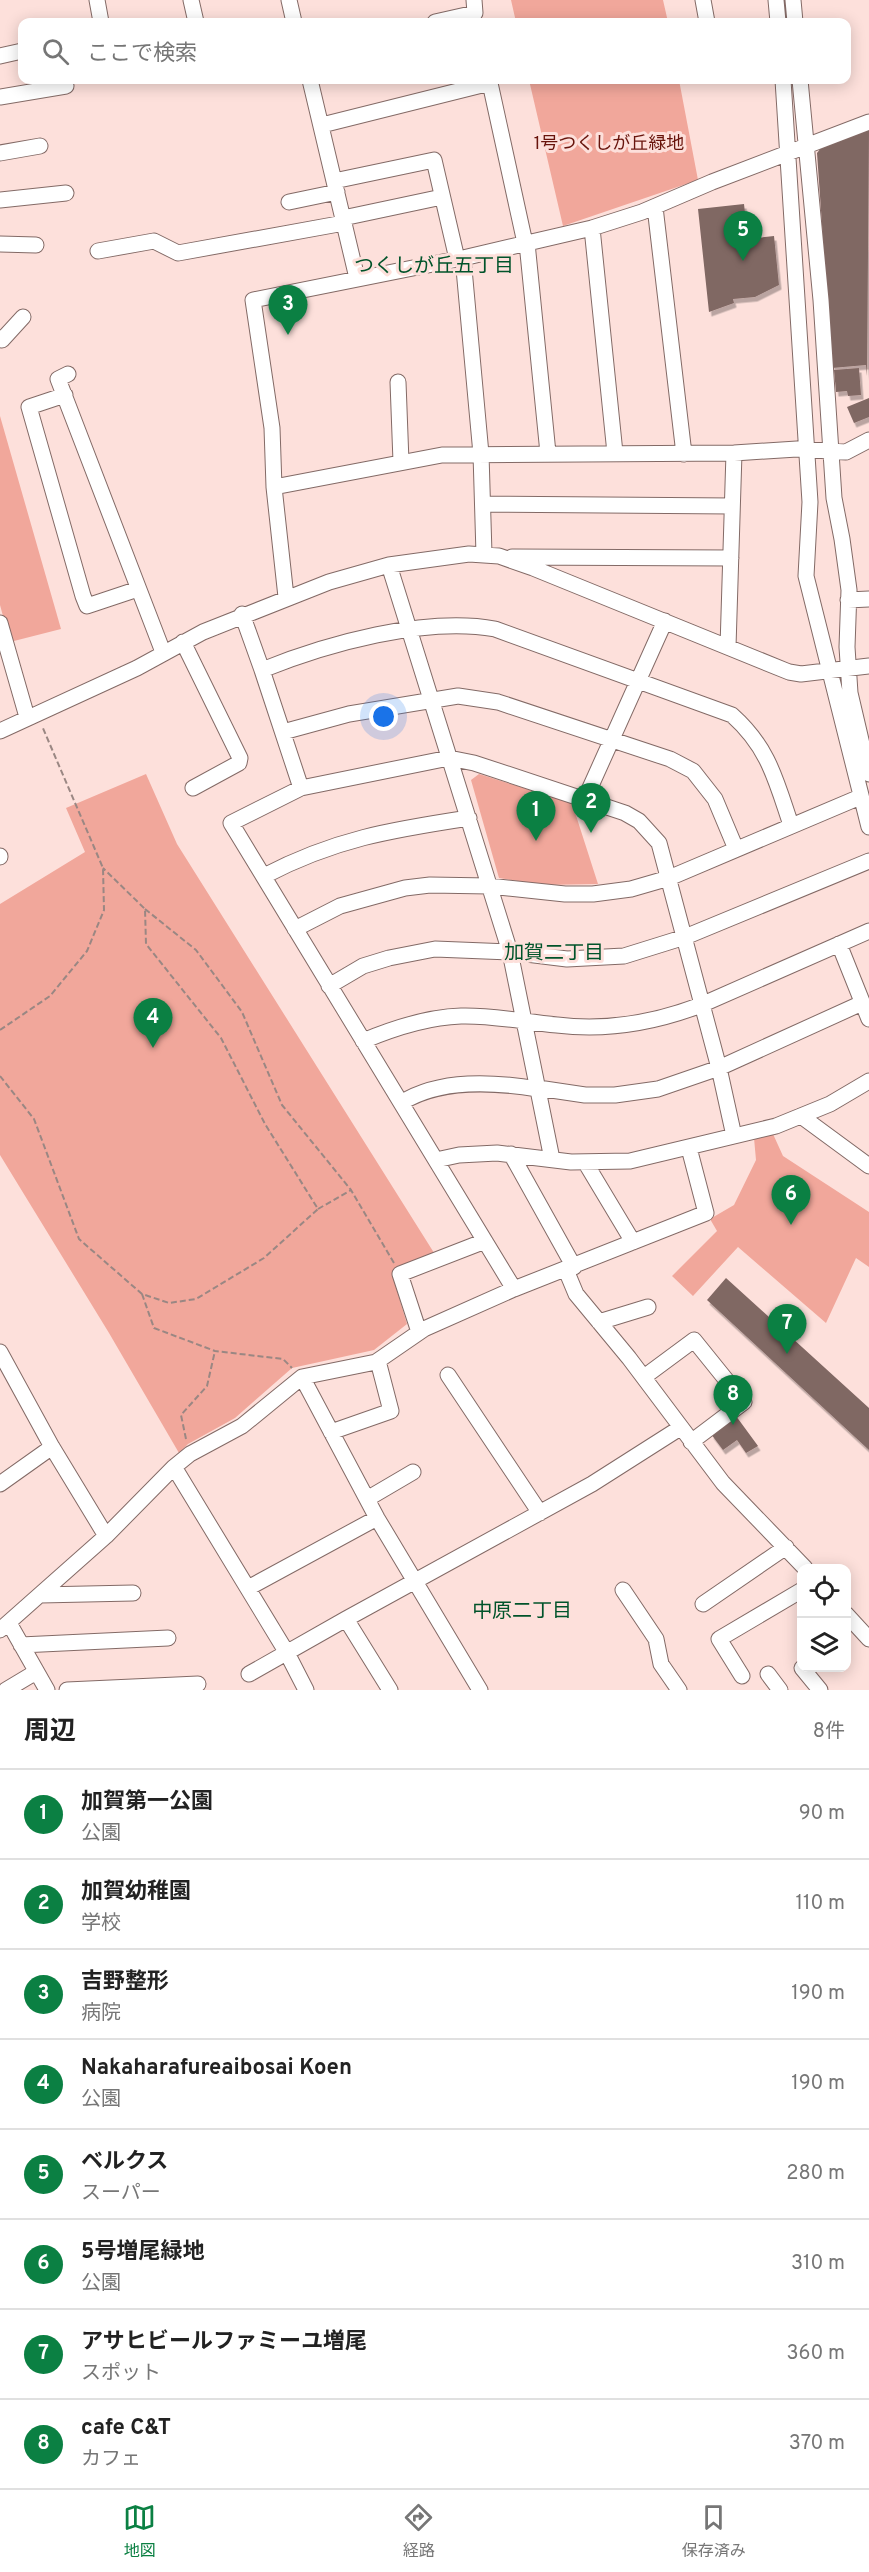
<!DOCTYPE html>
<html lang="ja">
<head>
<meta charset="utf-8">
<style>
  :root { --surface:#fff; --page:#f2f2f2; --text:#222; --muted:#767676; --line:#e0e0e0; --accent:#0b8043 }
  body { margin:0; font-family:Overpass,"Noto Sans JP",sans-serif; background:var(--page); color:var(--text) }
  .controls { position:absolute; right:18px; bottom:18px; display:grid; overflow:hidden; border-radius:12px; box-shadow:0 3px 15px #0003 }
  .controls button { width:54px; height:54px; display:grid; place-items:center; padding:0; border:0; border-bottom:2px solid var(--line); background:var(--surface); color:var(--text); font:30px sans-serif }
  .you { position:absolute; left:384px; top:717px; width:21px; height:21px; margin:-15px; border:4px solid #fff; border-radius:50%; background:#1a73e8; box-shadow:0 0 0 9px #1a73e833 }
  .badge { display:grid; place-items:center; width:39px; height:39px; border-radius:50%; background:var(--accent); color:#fff; font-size:20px; font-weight:700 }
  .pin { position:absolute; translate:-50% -50px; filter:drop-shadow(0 2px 3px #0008) }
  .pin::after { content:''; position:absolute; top:32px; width:21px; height:18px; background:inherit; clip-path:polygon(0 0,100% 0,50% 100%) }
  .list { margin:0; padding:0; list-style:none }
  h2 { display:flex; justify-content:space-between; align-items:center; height:78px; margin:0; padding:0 24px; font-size:26px }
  h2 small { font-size:20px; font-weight:400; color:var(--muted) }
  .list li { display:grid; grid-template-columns:39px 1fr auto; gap:18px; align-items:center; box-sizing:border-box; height:90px; padding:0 24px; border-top:2px solid var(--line) }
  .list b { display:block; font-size:22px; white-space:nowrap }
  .list p { margin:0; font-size:20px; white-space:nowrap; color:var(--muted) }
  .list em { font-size:20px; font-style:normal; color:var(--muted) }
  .icon { flex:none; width:33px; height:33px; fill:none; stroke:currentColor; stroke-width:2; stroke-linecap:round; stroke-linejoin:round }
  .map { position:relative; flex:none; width:869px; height:1690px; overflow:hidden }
  .search { position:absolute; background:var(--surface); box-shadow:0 3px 15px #0003; left:18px; right:18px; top:18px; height:66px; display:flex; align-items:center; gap:15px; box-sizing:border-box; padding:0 21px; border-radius:12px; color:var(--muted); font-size:22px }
  .sheet { height:798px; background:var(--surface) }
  nav { display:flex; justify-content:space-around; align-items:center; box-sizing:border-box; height:84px; border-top:2px solid var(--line); background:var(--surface); font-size:16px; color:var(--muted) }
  nav a { display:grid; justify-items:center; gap:3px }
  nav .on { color:var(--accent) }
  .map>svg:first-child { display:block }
  .green { fill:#f1a79b }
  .building { fill:#806763; filter:url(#shadow) }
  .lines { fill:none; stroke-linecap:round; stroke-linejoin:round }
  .minor-casing { stroke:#836a66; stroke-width:17 }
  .path { stroke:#9a8783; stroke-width:2; stroke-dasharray:6 3; stroke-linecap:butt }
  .minor { stroke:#fff; stroke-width:15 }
  .labels { text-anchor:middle; stroke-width:6; stroke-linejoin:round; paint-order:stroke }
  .park-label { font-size:18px; fill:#68140c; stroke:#fde0db }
  .neighbourhood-label { font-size:20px; fill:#00532a; stroke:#fde0db }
</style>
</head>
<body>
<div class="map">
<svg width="869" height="1690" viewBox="0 0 869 1690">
  <defs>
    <filter id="shadow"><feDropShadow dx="2.5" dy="4.5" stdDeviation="0" flood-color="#0004"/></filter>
  </defs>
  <rect width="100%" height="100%" fill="#fde0db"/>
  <!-- green -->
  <path class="green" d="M511,0H663L668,22H516Z
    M529,80H679L698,180L563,226Z
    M0,416L61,629L10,642L0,605Z
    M146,774L177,844L436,1256L392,1274L407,1324L374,1350L292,1368L235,1418L188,1444L179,1453L109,1333L0,1155V904L85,852L66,808Z
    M479,774L572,803L598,884L543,885L499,878L471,780Z
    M773,1134L783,1156L869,1212V1267L856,1258L826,1323L738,1247L693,1296L672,1276L717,1231L710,1219L734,1205L756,1160L754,1138Z"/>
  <!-- building -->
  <path class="building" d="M867,130L869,131L867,376L866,365L832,368L817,153L821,148Z
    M744,204L748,239L774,236L779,285L755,297L733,299L734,303L709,312L698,209Z
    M859,368L861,395L848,396L847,391L836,392L834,370Z
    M869,398V417L854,423L847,407Z
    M726,1278L869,1408V1450L707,1300Z
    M736,1416L758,1446L746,1453L737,1440L723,1450L711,1434Z"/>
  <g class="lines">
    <!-- minor casing -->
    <g class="minor-casing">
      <path id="minor" d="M97,0L101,22
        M191,0L196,22
        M289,0L294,22
        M703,0L707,22
        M776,0L778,22
        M793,0L795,22
        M435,22L475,13L474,0
        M0,56L22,51
        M310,80L357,278
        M783,80L810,502L806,576L869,827
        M800,80L821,300L834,498L842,539L849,590L847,647L850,693L869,774
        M0,97L66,86
        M322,125L490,83L525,243
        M0,153L40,146
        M334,181L434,160L457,259
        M0,200L66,193
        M289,202L337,192
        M655,207L684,454
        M343,218L442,197
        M592,228L615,453
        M527,243L548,453
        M0,244L36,245
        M98,251L154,241L178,253L344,223
        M463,258L481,454L484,554
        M0,338L2,340L23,317
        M68,374L58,379L163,652
        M398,382L401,462
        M65,395L29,407L83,596L87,606L138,589
        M274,487L442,455L734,453L797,449L846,452L869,440
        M483,504L732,506
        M512,557L731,558
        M389,565L510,952L552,1159
        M286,597L274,487L272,428L253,300L463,258L592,228L642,212L712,182L869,122
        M848,600L869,599
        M242,614L262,670
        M0,623L27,717
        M183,642L240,758L239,763L193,788
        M728,647L734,453
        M0,731L137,668L203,632L329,582L389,565L469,554L499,556L533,568L789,672L801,674L869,666
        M283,732L349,714L458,696L498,702L670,759L693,771L715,799L736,849
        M301,788L262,670C326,644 426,616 495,629L732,715C769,748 776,781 791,825
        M585,799L665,621
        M0,856V857
        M264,876C335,839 390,830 469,818
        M295,929L340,906L405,888L430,885L489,886L565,894H593L631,889L669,878L860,797
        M839,944L869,1019
        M329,986L363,966L389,958L435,949L510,952L567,959L624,956L685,937L869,861
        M363,1041C394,1028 427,1017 461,1016C493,1015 524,1022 557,1025C606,1031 654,1023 701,1005L869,931
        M538,1088L585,1095H615L658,1089L719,1068L862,1003
        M401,1103C440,1078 495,1082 538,1089
        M801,1116L869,1166
        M511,1154L574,1267
        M436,1160L459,1155L497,1153L571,1162L630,1161L776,1126L830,1104L869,1081
        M585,1162L633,1242
        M566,1270L576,1294L629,1358L723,1483L805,1568
        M514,1289L231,823L301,788L449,758L474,763L625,813L639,821L659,843L719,1068L734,1136
        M599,1322L648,1307
        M419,1332L400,1274L485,1241
        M0,1352L52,1447L106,1536
        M448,1375L540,1513
        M302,1377L377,1518L480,1690
        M644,1377L694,1340L744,1402L691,1442
        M331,1432L391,1411L378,1361
        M174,1467L287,1653L306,1690
        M0,1484L52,1447
        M367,1499L413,1472
        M248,1588L377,1518
        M623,1590L656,1639L661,1664L679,1690
        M40,1595L133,1593
        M703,1604L786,1547
        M846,1614L869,1639
        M346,1619L390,1690
        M9,1623L47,1690
        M0,1630L106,1536L174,1467L190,1454L242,1426L302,1377L376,1362L424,1329L514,1289L706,1213L689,1148
        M21,1645L168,1638
        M802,1668L820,1690
        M249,1674L346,1619L592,1484L680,1428
        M768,1674L780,1690
        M742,1676L719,1639L802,1590
        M6,1690L36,1672
        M67,1690L198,1684"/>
    </g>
    <!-- path -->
    <path class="path" d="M145,909L196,950L242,1012L282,1105L351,1190L394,1263
      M0,1030L50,996L87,951L104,910L103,868L42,726
      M0,1076L34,1119L79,1239L142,1294L169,1303L196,1299L264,1258L318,1209L265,1124L221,1038L146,944L145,909L103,868
      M318,1209L351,1190
      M142,1294L154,1328L215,1351L283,1359L292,1368
      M186,1439L181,1415L207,1386L215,1351"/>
    <!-- minor -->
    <use href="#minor" class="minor"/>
  </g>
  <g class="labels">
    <!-- park labels -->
    <g class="park-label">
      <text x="609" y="149">1号つくしが丘緑地</text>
    </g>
    <!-- neighbourhood labels -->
    <g class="neighbourhood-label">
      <text x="434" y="272">つくしが丘五丁目</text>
      <text x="554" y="959">加賀二丁目</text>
      <text x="522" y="1617">中原二丁目</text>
    </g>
  </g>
</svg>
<div class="controls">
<button><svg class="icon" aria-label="locate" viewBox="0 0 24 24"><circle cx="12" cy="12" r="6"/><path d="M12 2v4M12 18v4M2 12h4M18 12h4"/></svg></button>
<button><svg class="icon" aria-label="layers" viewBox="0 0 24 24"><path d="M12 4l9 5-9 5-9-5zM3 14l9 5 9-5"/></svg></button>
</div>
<div class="you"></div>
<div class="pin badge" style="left:536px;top:841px">1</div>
<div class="pin badge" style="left:591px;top:833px">2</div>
<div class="pin badge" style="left:288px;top:335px">3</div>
<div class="pin badge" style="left:153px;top:1048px">4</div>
<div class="pin badge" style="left:743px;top:261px">5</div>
<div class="pin badge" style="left:791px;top:1225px">6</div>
<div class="pin badge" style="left:787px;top:1354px">7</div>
<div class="pin badge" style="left:733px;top:1425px">8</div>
<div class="search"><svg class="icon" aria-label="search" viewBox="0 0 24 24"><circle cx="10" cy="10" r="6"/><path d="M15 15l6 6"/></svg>ここで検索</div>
</div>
<section class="sheet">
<h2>周辺<small>8件</small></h2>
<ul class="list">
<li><span class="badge">1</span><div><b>加賀第一公園</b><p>公園</p></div><em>90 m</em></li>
<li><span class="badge">2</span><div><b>加賀幼稚園</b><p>学校</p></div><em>110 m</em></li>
<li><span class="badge">3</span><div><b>吉野整形</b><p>病院</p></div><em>190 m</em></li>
<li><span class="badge">4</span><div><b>Nakaharafureaibosai Koen</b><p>公園</p></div><em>190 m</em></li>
<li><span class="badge">5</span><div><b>ベルクス</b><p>スーパー</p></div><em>280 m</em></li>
<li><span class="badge">6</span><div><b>5号増尾緑地</b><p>公園</p></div><em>310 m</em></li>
<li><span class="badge">7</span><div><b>アサヒビールファミーユ増尾</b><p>スポット</p></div><em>360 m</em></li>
<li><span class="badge">8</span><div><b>cafe C&amp;T</b><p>カフェ</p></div><em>370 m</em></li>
</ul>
</section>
<nav>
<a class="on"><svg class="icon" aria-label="map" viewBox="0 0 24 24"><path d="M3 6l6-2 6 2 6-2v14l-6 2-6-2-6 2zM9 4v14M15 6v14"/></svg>地図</a>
<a><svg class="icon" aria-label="directions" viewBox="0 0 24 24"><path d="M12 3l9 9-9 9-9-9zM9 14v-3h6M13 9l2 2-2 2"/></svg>経路</a>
<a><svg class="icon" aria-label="saved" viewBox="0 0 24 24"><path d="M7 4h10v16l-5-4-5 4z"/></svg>保存済み</a>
</nav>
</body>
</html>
